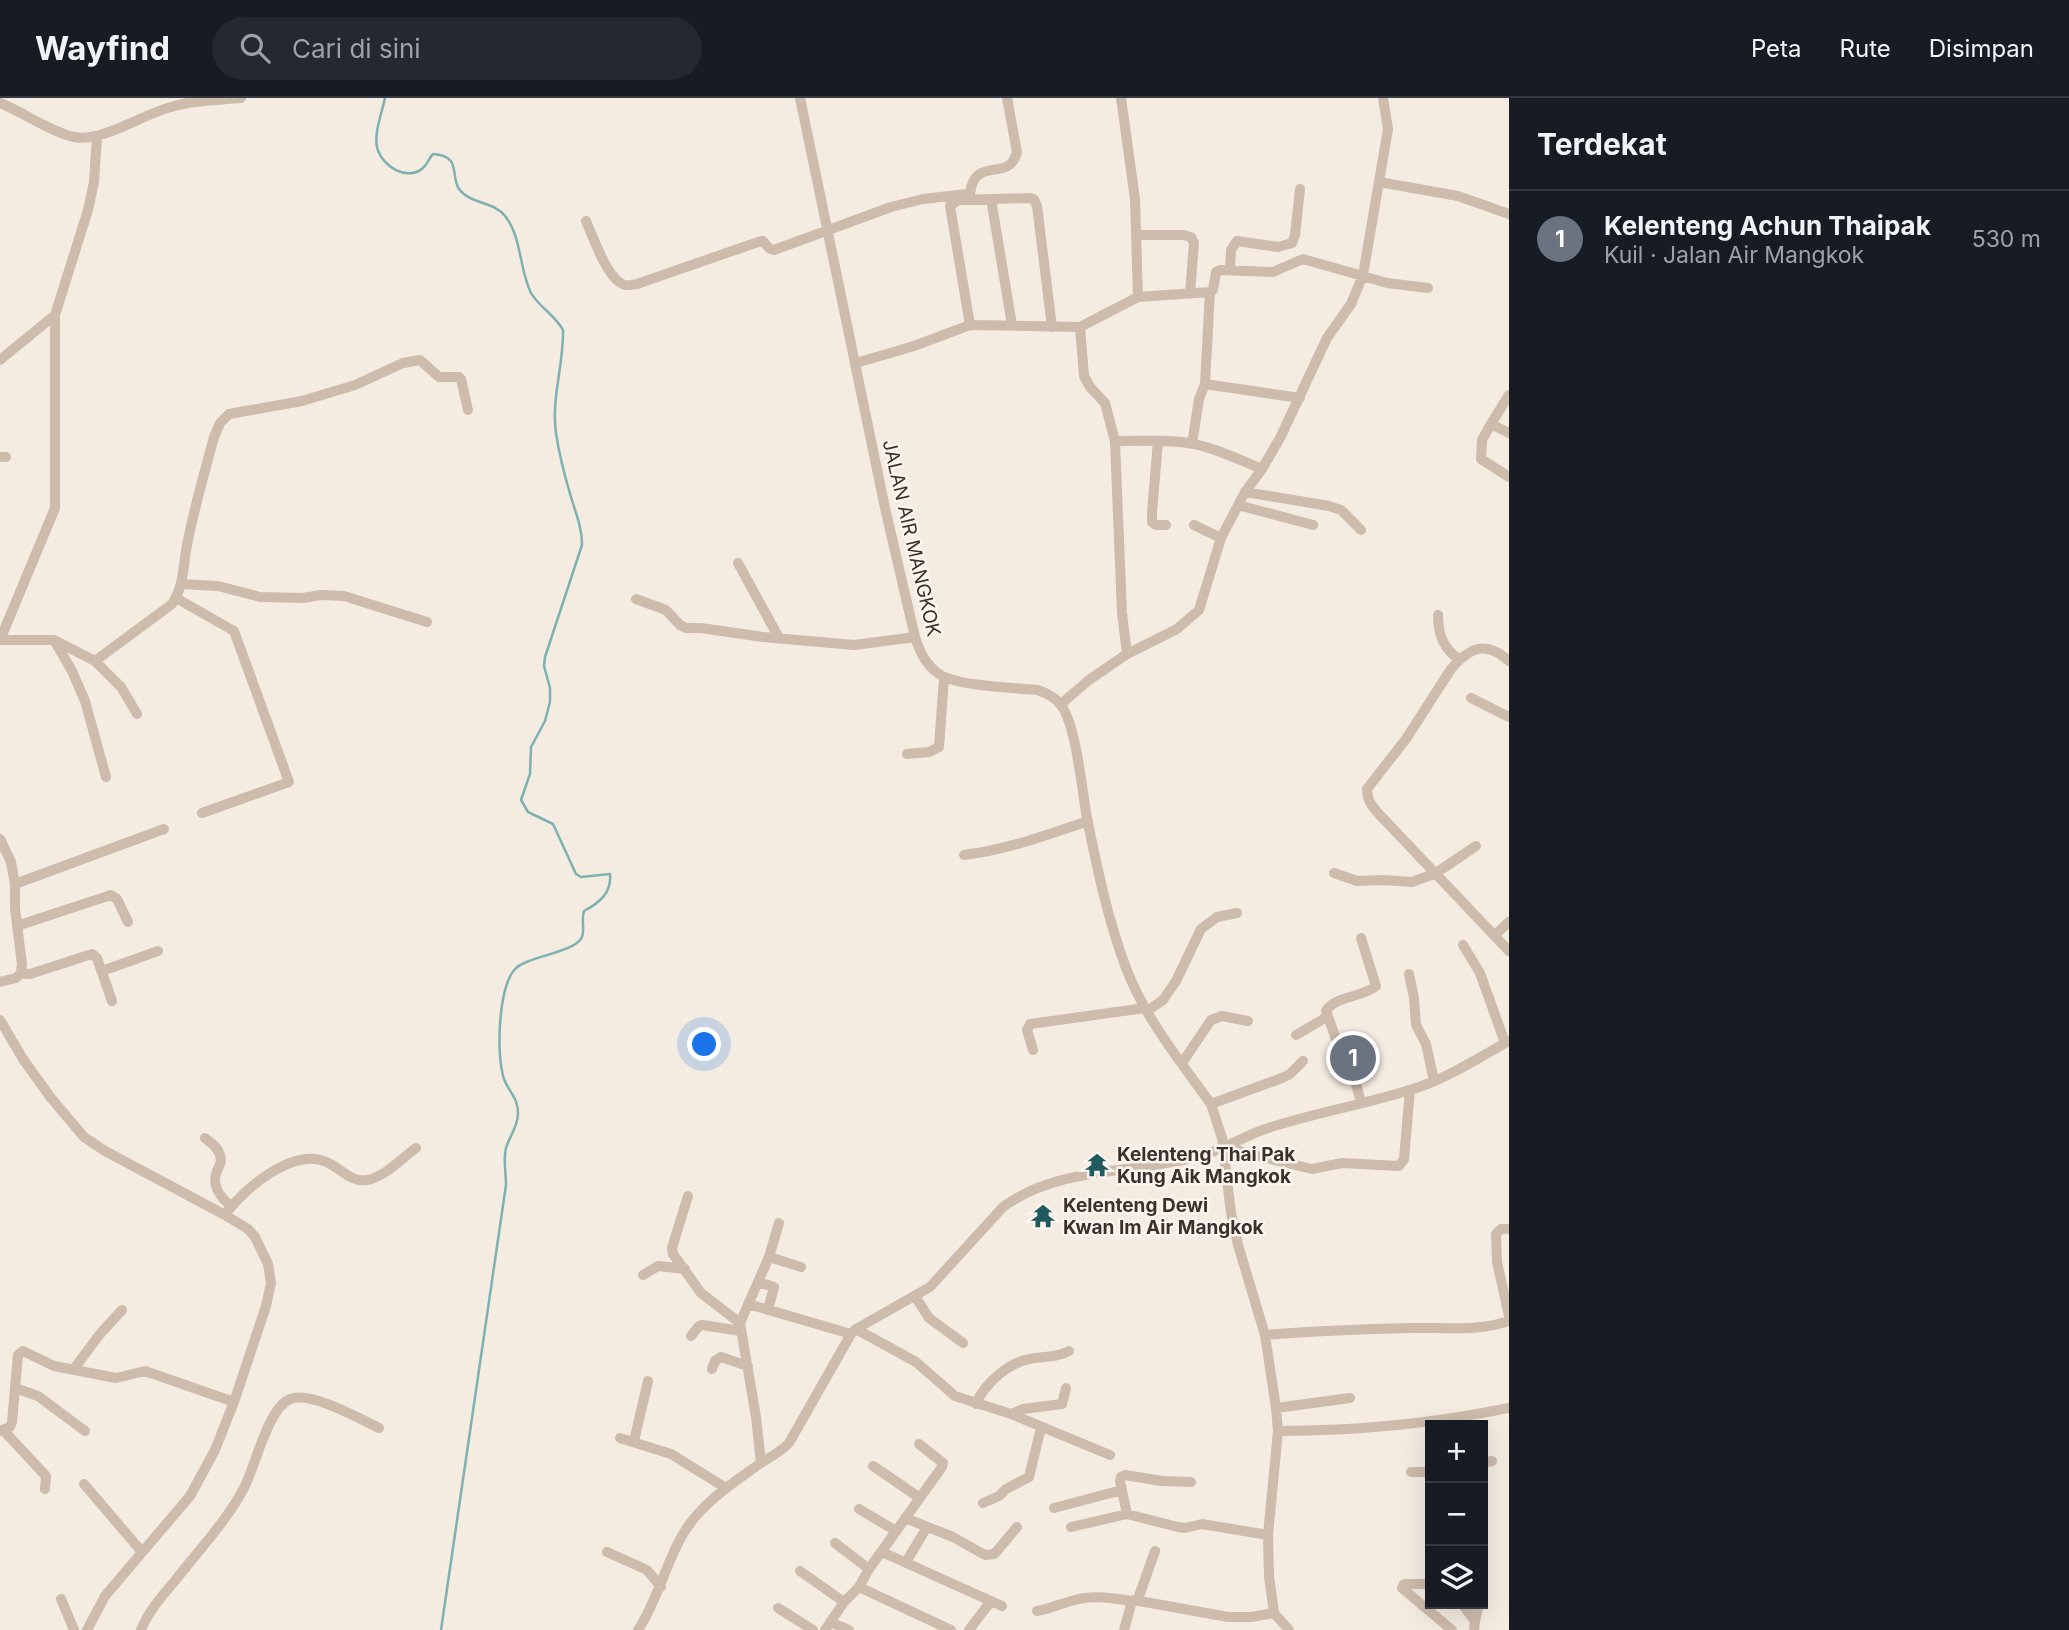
<!DOCTYPE html>
<html lang="id">
<head>
<meta charset="utf-8">
<style>
  :root { --surface:#171b24; --page:#242831; --text:#f1f3f6; --muted:#9ea1a6; --line:#363941; --accent:#1a73e8 }
  body { margin:0; font-family:Inter,sans-serif; background:var(--page); color:var(--text) }
  .controls { position:absolute; right:21px; bottom:21px; display:grid; overflow:hidden; border-radius:0px; box-shadow:0 7px 28px #0002 }
  .controls button { width:63px; height:63px; display:grid; place-items:center; padding:0; border:0; border-bottom:2px solid var(--line); background:var(--surface); color:var(--text); font:35px sans-serif }
  .you { position:absolute; left:705px; top:947px; width:24px; height:24px; margin:-18px; border:5px solid #fff; border-radius:50%; background:#1a73e8; box-shadow:0 0 0 10px #1a73e833 }
  .badge { display:grid; place-items:center; width:46px; height:46px; border-radius:50%; background:var(--accent); color:#fff; font-size:23px; font-weight:700 }
  .pin { position:absolute; translate:-50% -50%; border:4px solid #fff; box-shadow:0 2px 7px #0006 }
  .list { margin:0; padding:0; list-style:none }
  h2 { display:flex; justify-content:space-between; align-items:center; height:91px; margin:0; padding:0 28px; font-size:30px }
  h2 small { font-size:23px; font-weight:400; color:var(--muted) }
  .list li { display:grid; grid-template-columns:46px 1fr auto; gap:21px; align-items:center; box-sizing:border-box; height:98px; padding:0 28px; border-top:2px solid var(--line) }
  .list b { display:block; font-size:26px; white-space:nowrap }
  .list p { margin:0; font-size:23px; white-space:nowrap; color:var(--muted) }
  .list em { font-size:23px; font-style:normal; color:var(--muted) }
  .icon { flex:none; width:38px; height:38px; fill:none; stroke:currentColor; stroke-width:2; stroke-linecap:round; stroke-linejoin:round }
  .map { position:relative; flex:none; width:1509px; height:1532px; overflow:hidden }
  header { display:flex; align-items:center; gap:42px; box-sizing:border-box; height:98px; padding:0 35px; background:var(--surface); border-bottom:2px solid var(--line) }
  header strong { font-size:33px }
  nav { display:flex; gap:38px; margin-inline-start:auto; font-size:24px }
  .search { width:490px; height:63px; background:var(--page); display:flex; align-items:center; gap:18px; box-sizing:border-box; padding:0 24px; border-radius:38px; color:var(--muted); font-size:26px }
  main { display:flex }
  aside { flex:1; background:var(--surface) }
  .map>svg:first-child { display:block }
  .lines { fill:none; stroke-linecap:round; stroke-linejoin:round }
  .stream { stroke:#7fb0b2; stroke-width:2.5 }
  .minor { stroke:#cdbbac; stroke-width:10 }
  .labels { text-anchor:middle; stroke-width:5; stroke-linejoin:round; paint-order:stroke }
  .street-label { font-size:19px; fill:#3b302b; stroke:#fbf5ee }
  .poi-label { font-size:19px; font-weight:bold; fill:#3b302b; stroke:#fbf5ee; text-anchor:start }
</style>
</head>
<body>
<header>
<strong>Wayfind</strong>
<div class="search"><svg class="icon" aria-label="search" viewBox="0 0 24 24"><circle cx="10" cy="10" r="6"/><path d="M15 15l6 6"/></svg>Cari di sini</div>
<nav><a>Peta</a><a>Rute</a><a>Disimpan</a></nav>
</header>
<main>
<div class="map">
<svg width="1509" height="1532" viewBox="0 0 1509 1532">
  <rect width="100%" height="100%" fill="#f4ebe1"/>
  <g class="lines">
    <!-- stream -->
    <path class="stream" d="M385,0C382,15 374,34 377,49C381,68 408,85 424,69C428,65 429,60 433,56C462,58 450,77 459,91C471,107 494,103 505,118C522,139 519,171 531,195C539,209 555,217 563,232C564,266 551,300 556,335C559,356 565,379 571,399C576,416 582,429 582,447L545,559L544,568L550,590V604L545,623L531,649L530,676L521,702L528,714L553,726L576,776L581,779L610,776C612,795 599,805 584,813C581,821 585,831 582,839C575,855 527,858 515,871C498,890 496,958 504,981C509,994 518,1000 518,1015C518,1029 510,1037 506,1050C503,1061 506,1075 506,1087L441,1532"/>
    <!-- minor -->
    <path class="minor" d="M800,0L885,410L915,539C920,554 925,566 939,576C956,588 1015,590 1038,592C1046,595 1055,599 1060,606C1076,624 1082,693 1087,720C1097,770 1108,822 1126,870C1145,920 1180,963 1211,1006L1222,1040L1231,1115L1238,1147L1265,1237L1276,1310L1278,1333L1268,1437L1269,1478L1274,1515L1289,1532
      M1121,0L1135,101L1138,199
      M0,5C23,14 51,34 74,39C101,45 143,16 171,9C193,2 218,2 241,0
      M1379,84L1458,98L1509,116
      M991,101L1012,227
      M586,123C593,139 608,183 625,187C626,188 636,186 637,186L758,144L763,143L770,151L774,152L891,109L923,101L967,96L970,95C976,56 1009,86 1017,54L1007,0
      M1137,137H1184L1191,139L1194,145L1190,195
      M1230,172L1231,152L1237,143L1278,149L1292,145L1295,137L1300,91
      M970,227L950,108L958,102L1030,100L1034,101L1037,108L1052,229
      M1080,229L1084,278L1090,289L1105,305L1115,343L1122,515L1127,556
      M0,262L55,217
      M856,265L914,248L970,227L1080,229L1138,199L1210,194L1213,192L1216,174L1220,172L1273,174L1303,161L1387,185L1428,190
      M1205,286L1300,300
      M1509,297L1491,326L1509,335
      M1491,326L1482,342L1481,361L1509,379
      M1115,343C1141,343 1168,341 1194,346C1218,351 1240,362 1262,371
      M1158,343L1152,415V424L1156,427H1166
      M1192,346L1199,301L1205,286L1210,194
      M0,359H6
      M1245,394L1329,408L1341,412L1361,432
      M1238,407L1313,427
      M1194,427L1221,440
      M738,465L779,540
      M181,486L218,488L260,499L303,500L321,497L344,498L427,524
      M176,500L234,533L289,684L202,715
      M636,501L666,512L680,527L686,530H701L763,539L854,547L915,539
      M1438,517C1438,536 1443,551 1459,561
      M0,542H54L95,563L172,506C185,487 183,463 188,442C195,407 205,373 214,339L220,325L229,316L302,303L355,287L403,265L420,262L439,279H459L461,281L468,312
      M0,542L55,410V217L88,112L94,84L97,38
      M54,542L72,573L85,603L106,679
      M95,563L121,589L137,616
      M1509,563C1486,542 1470,549 1451,571L1406,641L1367,691C1367,702 1371,707 1378,715L1509,853
      M1471,600L1509,619
      M1061,606L1089,582L1127,556L1177,531L1199,512L1221,440L1245,394L1262,371L1280,340L1327,240L1351,206L1363,177L1388,31L1383,0
      M907,656L929,654L939,649L944,580
      M0,741L11,764L15,786V811L22,866L21,875L16,880L0,884
      M964,757C1006,752 1047,737 1088,723
      M1334,775L1357,783L1383,782L1412,784L1436,775L1476,748
      M15,786L164,731
      M17,828L111,797L117,801L128,824
      M1495,837L1509,824
      M1361,840L1376,888C1362,900 1336,897 1326,913L1336,941L1351,968L1361,1004
      M1463,847L1480,875L1505,945
      M102,873L158,853
      M21,875L30,876L92,856L97,860L112,903
      M1409,876L1414,900L1416,927L1426,946L1434,983
      M1147,913L1163,902L1176,883L1201,831L1217,819L1237,815
      M0,922L23,961L51,1000L84,1039L105,1053L225,1117L248,1131L255,1139L268,1166L271,1185L266,1208L234,1304L215,1352L190,1398L105,1498L87,1532
      M1296,937L1327,919
      M1033,952L1027,932L1030,926L1145,910
      M1182,965L1211,922L1222,918L1248,923
      M1211,1006L1282,980L1290,976L1303,963
      M205,1040C211,1045 218,1049 220,1057C222,1064 220,1067 217,1073C211,1088 220,1099 231,1108
      M1231,1046L1237,1052L1246,1055L1312,1071L1342,1065L1399,1068L1404,1061L1410,992
      M688,1098L672,1150L673,1156L701,1195L740,1225
      M225,1117C242,1092 291,1051 324,1063C339,1068 350,1085 367,1082C385,1079 402,1060 416,1050
      M1509,1131H1501L1496,1136L1497,1164L1509,1218
      M769,1159L801,1169
      M643,1177L658,1168L685,1171
      M758,1184L774,1189L768,1212
      M915,1198L929,1220L963,1245
      M748,1206L851,1236
      M856,1231L916,1264L955,1298L1011,1316L1110,1357
      M1265,1237C1314,1233 1362,1231 1411,1230C1441,1229 1480,1234 1508,1223L1509,1219
      M691,1238L699,1228L702,1227L741,1233
      M712,1271L715,1263L721,1259L748,1268
      M73,1272L100,1236L122,1212
      M15,1290L38,1298L85,1333
      M976,1306C984,1286 1009,1264 1030,1261C1044,1258 1057,1260 1069,1253
      M1276,1310L1350,1300
      M1011,1316L1023,1311L1062,1306L1066,1290
      M0,1333L10,1329L12,1324L18,1257L23,1253L54,1268L116,1280L145,1273L234,1304
      M4,1333L46,1378L45,1391
      M1278,1333C1356,1333 1432,1326 1509,1310
      M620,1340L671,1356L726,1390
      M634,1343L648,1283
      M761,1365L756,1319L740,1225L769,1159L779,1125
      M1483,1365L1492,1363
      M873,1368L920,1400
      M1411,1374H1430
      M84,1386L142,1454
      M983,1405L999,1398L1006,1391L1029,1379L1041,1330
      M1054,1410L1122,1392
      M859,1411L896,1433
      M1127,1416L1120,1383L1121,1379L1125,1377L1162,1383L1191,1384
      M905,1420L953,1439L985,1457L994,1456L997,1453L1017,1429
      M1071,1429L1127,1416L1178,1429L1185,1430L1202,1426L1268,1437
      M835,1445L869,1471
      M607,1454L647,1472L661,1489
      M882,1454L1002,1508
      M906,1464L927,1429
      M800,1473L844,1504
      M1430,1486H1404L1402,1490L1452,1532
      M859,1489L951,1532
      M61,1501L74,1532
      M1138,1501L1155,1453
      M1462,1506L1475,1523L1474,1532
      M778,1510L813,1532
      M1037,1513C1050,1511 1062,1505 1075,1502C1093,1497 1114,1500 1132,1503
      M1475,1523L1479,1506
      M830,1524L849,1532
      M141,1532C148,1514 161,1499 174,1484C198,1453 226,1424 244,1390C255,1369 268,1310 290,1301C311,1293 358,1320 379,1330
      M638,1532C662,1496 668,1450 696,1418C714,1397 737,1382 758,1367C769,1359 780,1355 789,1345L851,1236L856,1231L930,1189L1003,1109C1059,1068 1132,1076 1197,1059C1221,1053 1242,1039 1265,1031C1316,1014 1369,1006 1419,989C1451,978 1480,959 1509,943
      M825,1532L844,1504L859,1489L869,1471L942,1369L943,1365L919,1346
      M969,1532L991,1503
      M1124,1532L1132,1503L1134,1502L1228,1519H1251L1274,1515"/>
  </g>
  <!-- icons -->
  <defs>
    <g id="temple-bare" transform="scale(1.89)"><path d="M0-6L5-2H3V0L6.5 2.5H4V6H1.5V3h-3V6H-4V2.5H-6.5L-3 0V-2H-5Z" fill="#1f5a5e" stroke="#fbf5ee" stroke-width="2.5" paint-order="stroke"/></g>
  </defs>
  <g fill-rule="evenodd">
    <use href="#temple-bare" x="1097" y="1067"/>
    <use href="#temple-bare" x="1043" y="1118"/>
  </g>
  <g class="labels">
    <!-- street labels -->
    <g class="street-label">
      <text transform="translate(912 440) rotate(77)" y="7">JALAN AIR MANGKOK</text>
    </g>
    <!-- poi labels -->
    <g class="poi-label">
      <text x="1117" y="1063">Kelenteng Thai Pak<tspan x="1117" dy="22">Kung Aik Mangkok</tspan></text>
      <text x="1063" y="1114">Kelenteng Dewi<tspan x="1063" dy="22">Kwan Im Air Mangkok</tspan></text>
    </g>
  </g>
</svg>
<div class="controls">
<button>+</button>
<button>−</button>
<button><svg class="icon" aria-label="layers" viewBox="0 0 24 24"><path d="M12 4l9 5-9 5-9-5zM3 14l9 5 9-5"/></svg></button>
</div>
<div class="you"></div>
<div class="pin badge" style="left:1353px;top:960px;background:#6b7280">1</div>
</div>
<aside>
<h2>Terdekat<small></small></h2>
<ul class="list">
<li><span class="badge" style="background:#6b7280">1</span><div><b>Kelenteng Achun Thaipak</b><p>Kuil · Jalan Air Mangkok</p></div><em>530 m</em></li>
</ul>
</aside>
</main>
</body>
</html>
